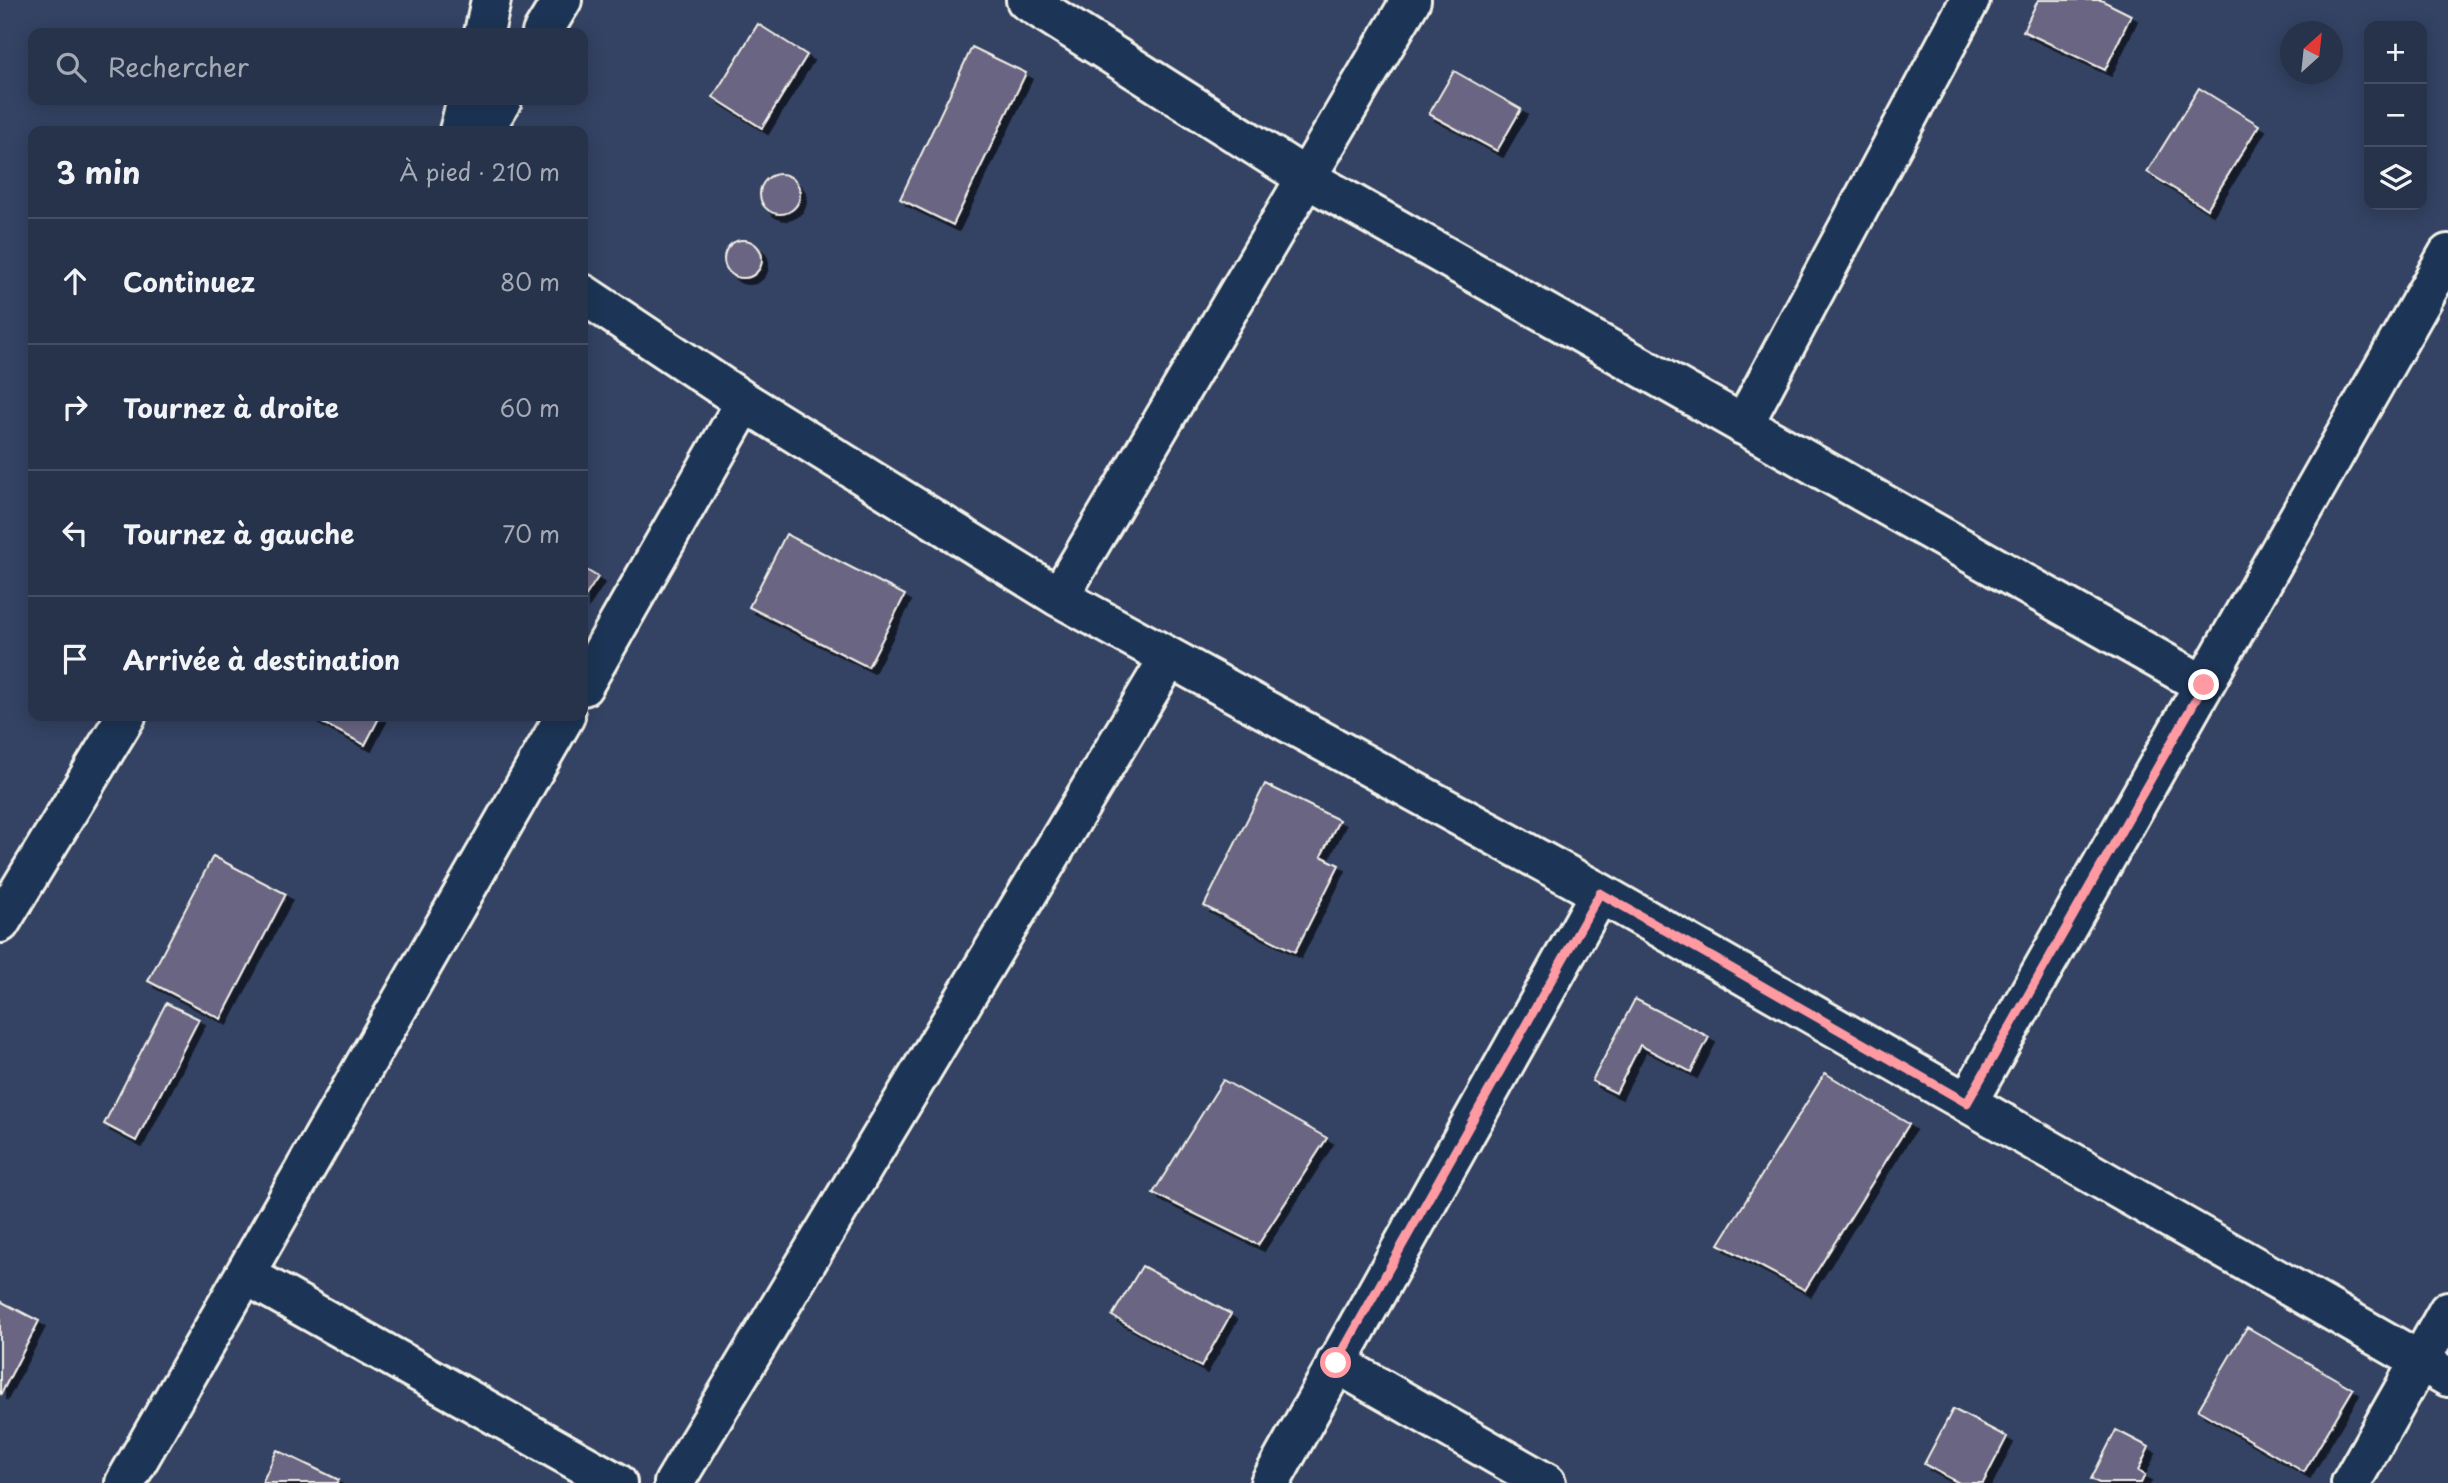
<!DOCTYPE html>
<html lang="fr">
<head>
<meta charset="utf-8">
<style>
  :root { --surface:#27324b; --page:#333e55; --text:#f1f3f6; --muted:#a4aab5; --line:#434d63 }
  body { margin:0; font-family:"Playpen Sans",sans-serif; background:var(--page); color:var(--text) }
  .controls { position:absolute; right:21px; top:21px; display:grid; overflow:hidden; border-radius:14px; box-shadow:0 4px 18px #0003 }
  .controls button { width:63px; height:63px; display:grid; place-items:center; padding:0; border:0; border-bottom:2px solid var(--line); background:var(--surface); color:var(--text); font:35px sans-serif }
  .compass { position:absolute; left:2280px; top:21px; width:63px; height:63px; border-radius:50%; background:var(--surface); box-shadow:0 4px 18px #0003; rotate:27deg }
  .stop { position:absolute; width:21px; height:21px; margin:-16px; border:5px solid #ff9aa2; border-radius:50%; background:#fff }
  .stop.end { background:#ff9aa2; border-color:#fff; box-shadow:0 2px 7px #0008 }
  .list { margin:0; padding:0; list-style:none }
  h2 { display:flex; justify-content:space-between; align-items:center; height:91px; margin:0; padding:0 28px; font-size:30px }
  h2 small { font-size:23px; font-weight:400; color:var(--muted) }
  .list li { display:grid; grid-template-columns:46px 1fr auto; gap:21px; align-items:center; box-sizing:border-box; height:126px; padding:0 28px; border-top:2px solid var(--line) }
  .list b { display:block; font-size:26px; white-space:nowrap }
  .list em { font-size:23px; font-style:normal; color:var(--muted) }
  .icon { flex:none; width:38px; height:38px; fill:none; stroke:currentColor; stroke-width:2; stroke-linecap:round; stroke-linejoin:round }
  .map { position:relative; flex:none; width:2448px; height:1483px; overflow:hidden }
  .search { position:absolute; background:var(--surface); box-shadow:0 4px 18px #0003; left:28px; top:28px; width:560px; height:77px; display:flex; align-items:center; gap:18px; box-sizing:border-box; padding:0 24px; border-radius:14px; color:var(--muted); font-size:26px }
  .panel { position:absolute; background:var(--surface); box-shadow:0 4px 18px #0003; left:28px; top:126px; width:560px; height:595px; border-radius:14px }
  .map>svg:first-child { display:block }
  .building { fill:#6a6582; stroke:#f4f1e8; stroke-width:2; filter:url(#shadow) }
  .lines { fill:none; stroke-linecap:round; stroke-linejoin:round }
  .minor-casing { stroke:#f4f1e8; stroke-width:44 }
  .minor { stroke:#1d3557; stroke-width:38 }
  .route { stroke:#ff9aa2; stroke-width:9 }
</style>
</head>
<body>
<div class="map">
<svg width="2448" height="1483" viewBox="0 0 2448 1483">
  <defs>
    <filter id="shadow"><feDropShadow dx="6" dy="6" stdDeviation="0" flood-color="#0009"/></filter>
  </defs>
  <rect width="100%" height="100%" fill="#344364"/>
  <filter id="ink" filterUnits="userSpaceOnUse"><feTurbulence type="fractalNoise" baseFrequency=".0143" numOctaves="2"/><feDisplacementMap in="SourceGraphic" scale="14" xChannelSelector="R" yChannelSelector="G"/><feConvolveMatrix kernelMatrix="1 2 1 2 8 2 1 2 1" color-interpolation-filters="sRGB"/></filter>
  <g filter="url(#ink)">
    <!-- building -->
    <path class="building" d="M2038,0H2101L2131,15L2105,70L2023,31Z
      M758,24L807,55L762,128L713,97Z
      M972,47L1026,73L953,225L900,199Z
      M1454,71L1521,109L1497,151L1429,114Z
      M2199,88L2259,125L2207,209L2147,172Z
      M760 194a20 20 0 1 1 40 0a20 20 0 1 1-40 0Z
      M724 259a19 19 0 1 1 38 0a19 19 0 1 1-38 0Z
      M786,534L905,595L868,667L749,607Z
      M583,568L598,577L583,600Z
      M314,716H380L365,745L313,718Z
      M1265,784L1339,820L1321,856L1339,865L1295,952L1204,906Z
      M213,856L286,894L221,1019L148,981Z
      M1635,999L1709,1037L1691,1072L1640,1045L1616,1093L1592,1081Z
      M166,1003L199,1019L136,1141L104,1124Z
      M1825,1073L1909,1124L1805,1290L1719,1244Z
      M1223,1080L1327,1138L1258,1245L1153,1193Z
      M1142,1266L1231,1314L1201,1367L1112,1316Z
      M0,1301L39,1321L1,1394L0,1393Z
      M2247,1327L2353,1389L2304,1472L2198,1410Z
      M1953,1409L2007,1437L1983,1483H1959L1924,1464Z
      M2116,1430L2149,1447L2138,1471L2145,1475L2141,1483H2099L2091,1479Z
      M277,1450L339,1480L337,1483H262Z"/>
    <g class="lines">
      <!-- minor casing -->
      <g class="minor-casing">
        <path id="minor" d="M1026,0L1305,177L2204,685
          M484,33L491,0
          M542,33L562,0
          M459,131L467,100
          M483,131L502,100
          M583,294L745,402L1059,597L1600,893L2448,1377
          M1743,425L1970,0
          M1059,597L1411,0
          M583,686L745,402
          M0,923L126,716
          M1967,1103L2448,254
          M246,1275L617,1483
          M1336,1363L1546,1483
          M125,1483L565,716
          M674,1483L1169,658
          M1270,1483L1600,893
          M2351,1483L2448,1311"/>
      </g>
      <!-- minor -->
      <use href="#minor" class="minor"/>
    </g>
  </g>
  <g class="lines" filter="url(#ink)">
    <!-- route -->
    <path class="route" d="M1336,1363L1600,893L1967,1103L2204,685"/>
  </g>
</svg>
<div class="controls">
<button>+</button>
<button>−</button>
<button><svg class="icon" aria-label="layers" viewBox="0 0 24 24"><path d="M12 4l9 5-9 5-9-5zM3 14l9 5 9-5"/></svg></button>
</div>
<svg class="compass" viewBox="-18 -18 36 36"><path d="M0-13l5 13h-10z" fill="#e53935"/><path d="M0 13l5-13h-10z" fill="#a4aab5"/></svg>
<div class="stop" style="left:1336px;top:1363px"></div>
<div class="stop end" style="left:2204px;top:685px"></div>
<div class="search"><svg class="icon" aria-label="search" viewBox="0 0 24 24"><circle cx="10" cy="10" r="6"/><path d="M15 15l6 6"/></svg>Rechercher</div>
<section class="panel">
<h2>3 min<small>À pied · 210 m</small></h2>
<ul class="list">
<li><svg class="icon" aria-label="ahead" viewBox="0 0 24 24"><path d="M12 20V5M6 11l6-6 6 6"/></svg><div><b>Continuez</b></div><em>80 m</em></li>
<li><svg class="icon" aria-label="right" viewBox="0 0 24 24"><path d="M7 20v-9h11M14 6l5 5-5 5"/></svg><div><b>Tournez à droite</b></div><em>60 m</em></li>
<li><svg class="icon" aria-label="left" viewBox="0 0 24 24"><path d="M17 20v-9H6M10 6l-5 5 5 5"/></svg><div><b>Tournez à gauche</b></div><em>70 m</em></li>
<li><svg class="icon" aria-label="arrive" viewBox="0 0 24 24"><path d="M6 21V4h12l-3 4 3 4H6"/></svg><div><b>Arrivée à destination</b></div></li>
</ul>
</section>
</div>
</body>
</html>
